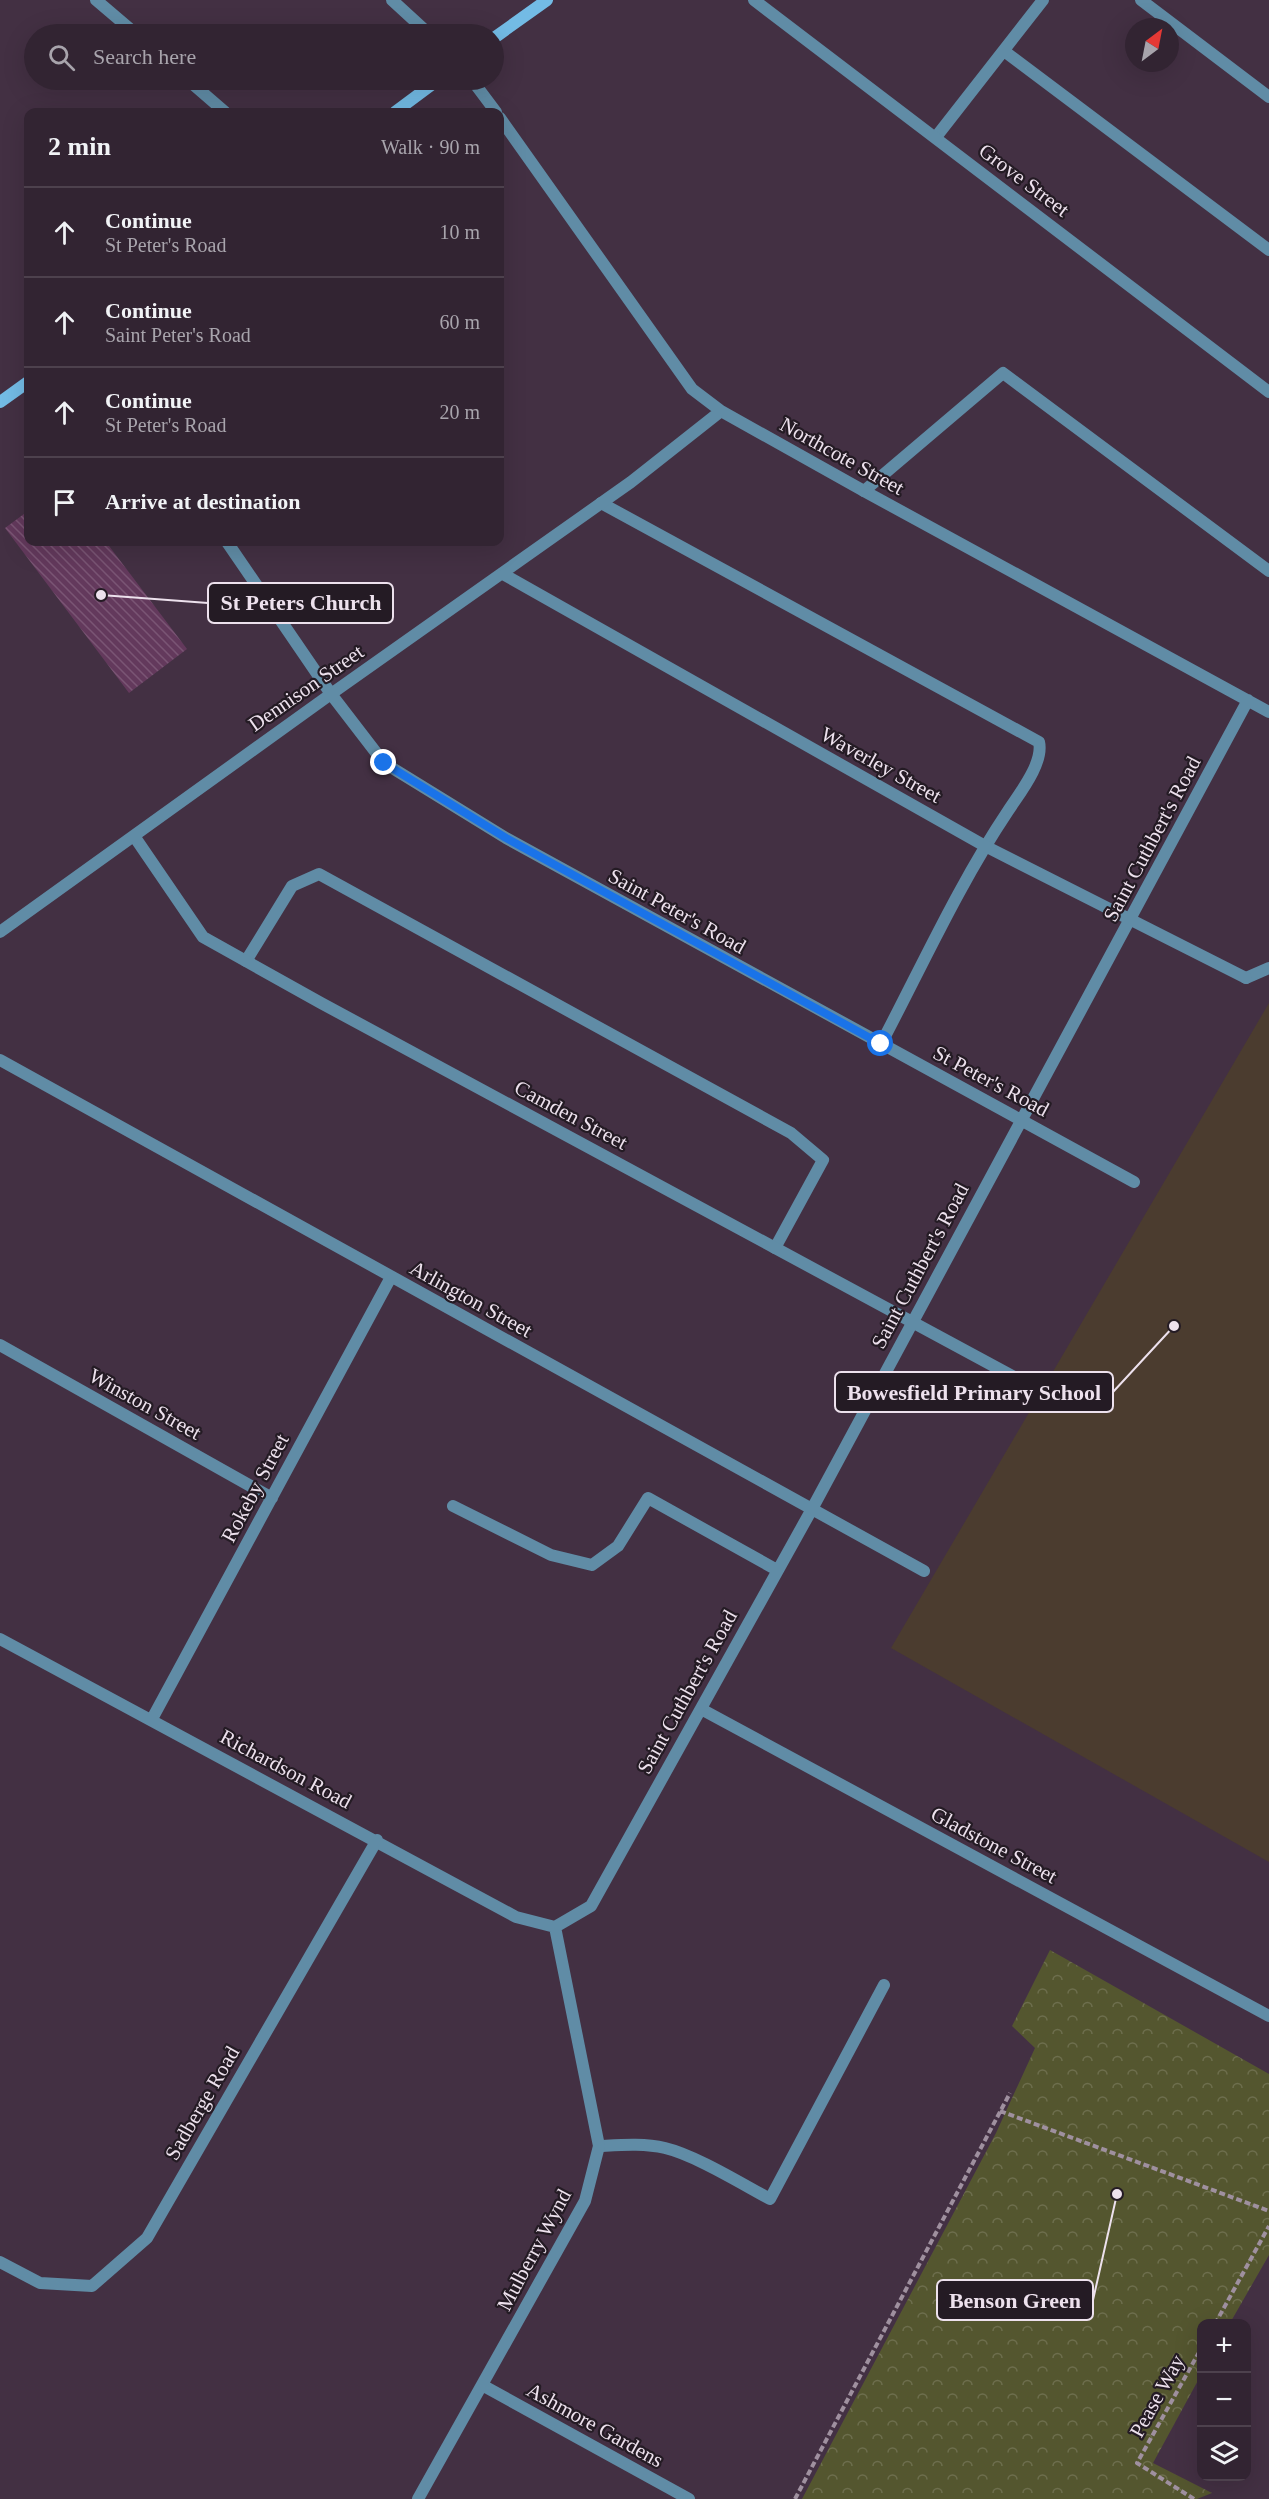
<!DOCTYPE html>
<html lang="en">
<head>
<meta charset="utf-8">
<style>
  :root { --surface:#322432; --page:#3d303e; --text:#f1f3f6; --muted:#a8a4ac; --line:#4d414d }
  body { margin:0; font-family:"Times New Roman",serif; background:var(--page); color:var(--text) }
  .controls { position:absolute; right:18px; bottom:18px; display:grid; overflow:hidden; border-radius:12px; box-shadow:0 6px 24px #0002 }
  .controls button { width:54px; height:54px; display:grid; place-items:center; padding:0; border:0; border-bottom:2px solid var(--line); background:var(--surface); color:var(--text); font:30px sans-serif }
  .compass { position:absolute; left:1125px; top:18px; width:54px; height:54px; border-radius:50%; background:var(--surface); box-shadow:0 6px 24px #0002; rotate:32deg }
  .stop { position:absolute; width:18px; height:18px; margin:-14px; border:4px solid #1a73e8; border-radius:50%; background:#fff }
  .stop.end { background:#1a73e8; border-color:#fff; box-shadow:0 2px 6px #0008 }
  .list { margin:0; padding:0; list-style:none }
  h2 { display:flex; justify-content:space-between; align-items:center; height:78px; margin:0; padding:0 24px; font-size:26px }
  h2 small { font-size:20px; font-weight:400; color:var(--muted) }
  .list li { display:grid; grid-template-columns:39px 1fr auto; gap:18px; align-items:center; box-sizing:border-box; height:90px; padding:0 24px; border-top:2px solid var(--line) }
  .list b { display:block; font-size:22px; white-space:nowrap }
  .list p { margin:0; font-size:20px; white-space:nowrap; color:var(--muted) }
  .list em { font-size:20px; font-style:normal; color:var(--muted) }
  .icon { flex:none; width:33px; height:33px; fill:none; stroke:currentColor; stroke-width:2; stroke-linecap:round; stroke-linejoin:round }
  .map { position:relative; flex:none; width:1269px; height:2499px; overflow:hidden }
  .search { position:absolute; background:var(--surface); box-shadow:0 6px 24px #0002; left:24px; top:24px; width:480px; height:66px; display:flex; align-items:center; gap:15px; box-sizing:border-box; padding:0 21px; border-radius:33px; color:var(--muted); font-size:22px }
  .panel { position:absolute; background:var(--surface); box-shadow:0 6px 24px #0002; left:24px; top:108px; width:480px; height:438px; border-radius:12px }
  .map>svg:first-child { display:block }
  .education { fill:#4b3c2f }
  .park { fill:url(#park-crowns) }
  .building { fill:url(#building-back-hatch) }
  .lines { fill:none; stroke-linecap:round; stroke-linejoin:round }
  .path { stroke:#9f909f; stroke-width:4; stroke-dasharray:6 3; stroke-linecap:butt }
  .lane { stroke:#608ca6; stroke-width:12 }
  .street { stroke:#608ca6; stroke-width:12 }
  .secondary { stroke:#73bbe5; stroke-width:12 }
  .route { stroke:#1a73e8; stroke-width:8 }
  .labels { text-anchor:middle; stroke-width:4.5; stroke-linejoin:round; paint-order:stroke }
  .street-label { font-size:21px; fill:#ede1ed; stroke:#241b24 }
  .leader { fill:none; stroke:#ede1ed; stroke-width:2 }
  .callout-dot { fill:#ede1ed; stroke:#241b24; stroke-width:2 }
  .callout { fill:#241b24; stroke:#ede1ed; stroke-width:2 }
  .callout-label { font-size:22px; text-anchor:middle; font-weight:bold; fill:#ede1ed }
</style>
</head>
<body>
<div class="map">
<svg width="1269" height="2499" viewBox="0 0 1269 2499">
  <defs>
    <pattern id="park-crowns" width="20" height="18" patternUnits="userSpaceOnUse" patternTransform="scale(1.5)"><rect width="20" height="18" fill="#54562f"/><path d="M2 6a3 3 0 1 1 6 0M12 15a3 3 0 1 1 6 0" fill="none" stroke="#6d6e4d"/></pattern>
    <pattern id="building-back-hatch" width="6" height="6" patternUnits="userSpaceOnUse" patternTransform="scale(1.5)"><rect width="6" height="6" fill="#63395c"/><path d="M-1 5l2 2M0 0l6 6M5-1l2 2" fill="none" stroke="#7a5574"/></pattern>
  </defs>
  <rect width="100%" height="100%" fill="#433043"/>
  <!-- education -->
  <path class="education" d="M1269,1003V1862L891,1648Z"/>
  <!-- park -->
  <path class="park" d="M1050,1950L1269,2074V2255L1230,2323L1202,2324L1201,2375L1153,2463L1212,2493L1197,2499H802L996,2133L1035,2048L1012,2026Z"/>
  <!-- building -->
  <path class="building" d="M28,511V542H106L187,649L129,693L5,528Z"/>
  <g class="lines">
    <!-- path -->
    <path class="path" d="M1000,2111L1269,2211
      M1215,2324L1269,2226
      M795,2499L1010,2093
      M1194,2499L1137,2463L1202,2347"/>
    <!-- lane -->
    <path class="lane" d="M392,0L429,34
      M1004,51L1269,250
      M936,137L1043,0
      M864,491L1003,373L1269,571
      M601,503L1039,742C1044,763 1019,794 1008,811C959,884 922,966 881,1044
      M246,961L292,886L319,874L791,1133L823,1160L775,1248
      M1246,978L1269,968
      M599,2146C620,2145 644,2143 665,2148C695,2155 742,2184 770,2199L884,1985"/>
    <!-- street -->
    <path class="street" d="M96,0L136,34
      M754,0L1269,392
      M1141,0L1269,97
      M188,80L225,112
      M472,80L496,112
      M500,118L692,389L721,411L864,491L1269,712
      M227,542L331,694L384,763L506,838L1134,1182
      M503,574L985,846L1246,978
      M134,836L203,937L321,1003L1029,1385
      M0,932L331,694L631,482L721,411
      M0,1060L924,1571
      M0,1345L272,1498
      M453,1506L551,1555L592,1565L618,1546L648,1498L777,1570
      M0,1639L516,1917L555,1927
      M701,1709L1269,2016
      M152,1719L391,1277
      M555,1927L591,1906L812,1509L1248,700
      M0,2262L40,2283L92,2286L147,2238L377,1840
      M482,2385L689,2499
      M418,2499L585,2201L599,2146L555,1927"/>
    <!-- secondary -->
    <path class="secondary" d="M494,38L547,0
      M395,112L438,80
      M0,402L28,382"/>
  </g>
  <g class="lines">
    <!-- route -->
    <path class="route" d="M384,763L506,838L881,1044"/>
  </g>
  <g class="labels">
    <!-- street labels -->
    <g class="street-label">
      <text transform="translate(1024 180) rotate(37)" y="7">Grove Street</text>
      <text transform="translate(842 456) rotate(29)" y="7">Northcote Street</text>
      <text transform="translate(306 688) rotate(-35)" y="7">Dennison Street</text>
      <text transform="translate(881 765) rotate(29)" y="7">Waverley Street</text>
      <text transform="translate(1152 839) rotate(-62)" y="7">Saint Cuthbert's Road</text>
      <text transform="translate(677 911) rotate(29)" y="7">Saint Peter's Road</text>
      <text transform="translate(991 1081) rotate(28)" y="7">St Peter's Road</text>
      <text transform="translate(571 1115) rotate(28)" y="7">Camden Street</text>
      <text transform="translate(920 1266) rotate(-62)" y="7">Saint Cuthbert's Road</text>
      <text transform="translate(471 1299) rotate(29)" y="7">Arlington Street</text>
      <text transform="translate(145 1404) rotate(29)" y="7">Winston Street</text>
      <text transform="translate(255 1488) rotate(-62)" y="7">Rokeby Street</text>
      <text transform="translate(687 1692) rotate(-61)" y="7">Saint Cuthbert's Road</text>
      <text transform="translate(286 1769) rotate(28)" y="7">Richardson Road</text>
      <text transform="translate(994 1845) rotate(28)" y="7">Gladstone Street</text>
      <text transform="translate(202 2103) rotate(-60)" y="7">Sadberge Road</text>
      <text transform="translate(534 2250) rotate(-62)" y="7">Mulberry Wynd</text>
      <text transform="translate(1157 2396) rotate(-61)" y="7">Pease Way</text>
      <text transform="translate(595 2425) rotate(29)" y="7">Ashmore Gardens</text>
    </g>
  </g>
  <!-- callouts -->
  <path class="leader" d="M101 595L208 603M1174 1326L1113 1392M1117 2194L1093 2300"/>
  <g class="callout-dot">
    <circle cx="101" cy="595" r="6"/>
    <circle cx="1174" cy="1326" r="6"/>
    <circle cx="1117" cy="2194" r="6"/>
  </g>
  <g class="callout">
    <rect x="208" y="583" width="185" height="40" rx="6"/>
    <rect x="835" y="1372" width="278" height="40" rx="6"/>
    <rect x="937" y="2280" width="156" height="40" rx="6"/>
  </g>
  <g class="callout-label">
    <text x="301" y="610">St Peters Church</text>
    <text x="974" y="1400">Bowesfield Primary School</text>
    <text x="1015" y="2308">Benson Green</text>
  </g>
</svg>
<div class="controls">
<button>+</button>
<button>−</button>
<button><svg class="icon" aria-label="layers" viewBox="0 0 24 24"><path d="M12 4l9 5-9 5-9-5zM3 14l9 5 9-5"/></svg></button>
</div>
<svg class="compass" viewBox="-18 -18 36 36"><path d="M0-13l5 13h-10z" fill="#e53935"/><path d="M0 13l5-13h-10z" fill="#a8a4ac"/></svg>
<div class="stop" style="left:881px;top:1044px"></div>
<div class="stop end" style="left:384px;top:763px"></div>
<div class="search"><svg class="icon" aria-label="search" viewBox="0 0 24 24"><circle cx="10" cy="10" r="6"/><path d="M15 15l6 6"/></svg>Search here</div>
<section class="panel">
<h2>2 min<small>Walk · 90 m</small></h2>
<ul class="list">
<li><svg class="icon" aria-label="ahead" viewBox="0 0 24 24"><path d="M12 20V5M6 11l6-6 6 6"/></svg><div><b>Continue</b><p>St Peter's Road</p></div><em>10 m</em></li>
<li><svg class="icon" aria-label="ahead" viewBox="0 0 24 24"><path d="M12 20V5M6 11l6-6 6 6"/></svg><div><b>Continue</b><p>Saint Peter's Road</p></div><em>60 m</em></li>
<li><svg class="icon" aria-label="ahead" viewBox="0 0 24 24"><path d="M12 20V5M6 11l6-6 6 6"/></svg><div><b>Continue</b><p>St Peter's Road</p></div><em>20 m</em></li>
<li><svg class="icon" aria-label="arrive" viewBox="0 0 24 24"><path d="M6 21V4h12l-3 4 3 4H6"/></svg><div><b>Arrive at destination</b></div></li>
</ul>
</section>
</div>
</body>
</html>
